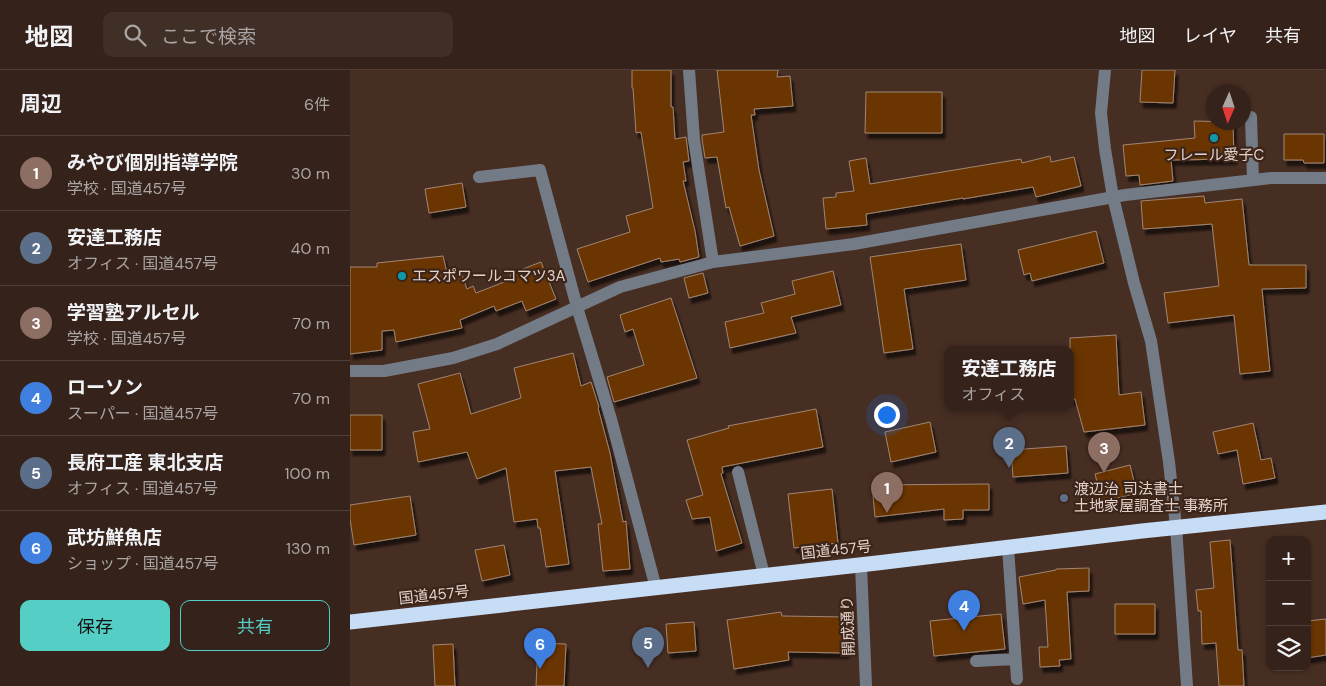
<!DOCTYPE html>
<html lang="ja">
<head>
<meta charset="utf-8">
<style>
  :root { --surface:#35221a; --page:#402f27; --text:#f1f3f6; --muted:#aaa4a2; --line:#4f3f39; --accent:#55cec5 }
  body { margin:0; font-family:"DM Sans","Noto Sans JP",sans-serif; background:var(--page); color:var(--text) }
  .controls { position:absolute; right:15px; bottom:15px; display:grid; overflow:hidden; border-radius:10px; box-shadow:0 1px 4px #0004 }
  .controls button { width:45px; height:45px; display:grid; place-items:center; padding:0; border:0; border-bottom:1px solid var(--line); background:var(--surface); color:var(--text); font:25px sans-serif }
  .compass { position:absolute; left:856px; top:15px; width:45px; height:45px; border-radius:50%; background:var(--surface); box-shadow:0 1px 4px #0004; rotate:183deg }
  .you { position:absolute; left:536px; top:344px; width:18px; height:18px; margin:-12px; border:4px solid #fff; border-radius:50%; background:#1a73e8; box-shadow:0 0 0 8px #1a73e833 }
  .badge { display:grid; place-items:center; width:32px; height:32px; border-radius:50%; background:var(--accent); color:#fff; font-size:16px; font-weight:700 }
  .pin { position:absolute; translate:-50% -41px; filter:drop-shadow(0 1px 2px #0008) }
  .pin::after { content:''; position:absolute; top:26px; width:18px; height:15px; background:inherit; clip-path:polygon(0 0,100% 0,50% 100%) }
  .popup { position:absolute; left:594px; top:276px; width:130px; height:65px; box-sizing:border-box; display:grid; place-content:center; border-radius:10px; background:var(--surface); filter:drop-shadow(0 1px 4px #0005); font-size:16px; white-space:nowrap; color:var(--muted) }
  .popup b { font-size:19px; color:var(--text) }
  .popup::after { content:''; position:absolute; left:50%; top:100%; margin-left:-10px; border:10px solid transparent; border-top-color:var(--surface) }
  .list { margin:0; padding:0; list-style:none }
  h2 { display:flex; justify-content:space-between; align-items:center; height:65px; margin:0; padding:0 20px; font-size:21px }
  h2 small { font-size:16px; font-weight:400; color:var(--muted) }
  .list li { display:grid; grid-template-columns:32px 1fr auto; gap:15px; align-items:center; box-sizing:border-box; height:75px; padding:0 20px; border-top:1px solid var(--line) }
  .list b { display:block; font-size:19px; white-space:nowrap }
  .list p { margin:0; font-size:16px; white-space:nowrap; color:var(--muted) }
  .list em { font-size:16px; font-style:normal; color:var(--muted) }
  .actions { display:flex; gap:10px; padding:15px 20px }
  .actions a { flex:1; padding:11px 0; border:1px solid var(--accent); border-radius:10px; text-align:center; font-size:18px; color:var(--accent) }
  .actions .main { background:var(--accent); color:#111 }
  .icon { flex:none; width:28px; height:28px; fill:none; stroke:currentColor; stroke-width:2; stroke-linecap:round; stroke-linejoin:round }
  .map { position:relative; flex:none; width:976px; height:616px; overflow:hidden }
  header { display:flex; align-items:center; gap:30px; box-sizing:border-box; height:70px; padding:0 25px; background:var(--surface); border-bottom:1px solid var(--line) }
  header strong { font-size:24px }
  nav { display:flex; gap:28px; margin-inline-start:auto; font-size:18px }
  .search { width:350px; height:45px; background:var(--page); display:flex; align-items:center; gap:12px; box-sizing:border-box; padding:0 18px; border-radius:10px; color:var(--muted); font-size:19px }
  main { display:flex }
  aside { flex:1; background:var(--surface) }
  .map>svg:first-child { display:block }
  .building { fill:#6b3601; stroke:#a08573; filter:url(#shadow) }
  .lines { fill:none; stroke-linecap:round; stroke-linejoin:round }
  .minor { stroke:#737b86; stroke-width:12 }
  .highway { stroke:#c7ddf6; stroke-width:15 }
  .culture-dot { fill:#0f9aa8; stroke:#3c2419; stroke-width:2 }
  .service-dot { fill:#5c6f8a; stroke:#3c2419; stroke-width:2 }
  .labels { text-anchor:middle; stroke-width:4.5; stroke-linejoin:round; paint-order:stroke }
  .poi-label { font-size:15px; fill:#e2d2ca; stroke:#3c2419; text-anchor:start }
  .street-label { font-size:15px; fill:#e2d2ca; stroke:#3c2419 }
</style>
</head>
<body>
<header>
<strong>地図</strong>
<div class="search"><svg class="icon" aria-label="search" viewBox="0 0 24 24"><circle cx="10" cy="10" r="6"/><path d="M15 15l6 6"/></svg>ここで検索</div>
<nav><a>地図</a><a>レイヤ</a><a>共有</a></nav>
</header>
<main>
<aside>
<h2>周辺<small>6件</small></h2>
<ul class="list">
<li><span class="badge" style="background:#8d6e63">1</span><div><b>みやび個別指導学院</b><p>学校 · 国道457号</p></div><em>30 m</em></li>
<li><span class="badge" style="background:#5c6f8a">2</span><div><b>安達工務店</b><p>オフィス · 国道457号</p></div><em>40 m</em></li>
<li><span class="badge" style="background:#8d6e63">3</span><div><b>学習塾アルセル</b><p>学校 · 国道457号</p></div><em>70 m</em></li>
<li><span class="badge" style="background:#3f7fe0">4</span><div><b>ローソン</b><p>スーパー · 国道457号</p></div><em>70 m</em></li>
<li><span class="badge" style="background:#5c6f8a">5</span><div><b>長府工産 東北支店</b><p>オフィス · 国道457号</p></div><em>100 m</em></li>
<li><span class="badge" style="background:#3f7fe0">6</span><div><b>武坊鮮魚店</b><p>ショップ · 国道457号</p></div><em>130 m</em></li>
</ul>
<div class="actions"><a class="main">保存</a><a>共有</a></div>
</aside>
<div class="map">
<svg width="976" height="616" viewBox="0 0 976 616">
  <defs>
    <filter id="shadow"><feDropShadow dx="3" dy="5.5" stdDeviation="1" flood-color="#0009"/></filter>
  </defs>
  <rect width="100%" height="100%" fill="#472e23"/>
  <!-- building -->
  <path class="building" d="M282,0H321V37H323L325,69L336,67L339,91L333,92L336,111H333L345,161L349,187L330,192L329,189L311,192L310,188L238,212L227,179L280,162L276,146L303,138L291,62L286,63L283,18H282Z
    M367,0H428L427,7L440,6L443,36L404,39L405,45H401L409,100L424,166L390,176L379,137L376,138L367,87L355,88L352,69V65L374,62Z
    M792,0H825L823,33L790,32Z
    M516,22H592V63H515Z
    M844,51L883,52L884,89L821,90L823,111L790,115L789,105L776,106L773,75L845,68Z
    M934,64H974V93H954L953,90H934Z
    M700,86L701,92L724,87L731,116L686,127L683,117L613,129V128L516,144L517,155L476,159L473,128L486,127V123L504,121L499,91L516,88L520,114L671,89L672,93Z
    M112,113L116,137L79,143L75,119Z
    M854,126L855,133L892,129L899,195H956V218L912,219L920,301L890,304L884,245L818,253L814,223L869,216L862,154L793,159L791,131Z
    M746,161L754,193L682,211L680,203L674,205L668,180Z
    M611,174L616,210L554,219L563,279L534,283L520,187Z
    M93,186L98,207L111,202L117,219L123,216L126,223L162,209L160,204L191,192L206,229L176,241L172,231L146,241L144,236L110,250L112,258L46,272L44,260L32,261V280L0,284V197H27V193Z
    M483,201L491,235L441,247L446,263L380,278L375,252L414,243L411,233L445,224L442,211Z
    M353,203L358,223L339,228L334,208Z
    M321,228L347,308L264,332L257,307L294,295L283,259L275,262L270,245Z
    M766,265L769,325L791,322L795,355L734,362L725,329L720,330V268Z
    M223,283L231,316L241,312L249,337L248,338L260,383L273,452L276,451L280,499L253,501L248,454H252L241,397L205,401L219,494L196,497L190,458H188L187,449L164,452L156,398L127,409L117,382L68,392L63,362L80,359L68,314L110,303L121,344L171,328L164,298Z
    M466,339L473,377L372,397L373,403L371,404L392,473L366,481L360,447L342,449L336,430L353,425L337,370L379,358L378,356Z
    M0,345H32V380H0Z
    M580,352L586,382L541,392L535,362Z
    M903,353L911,390L921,388L925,408L893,414L887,380L868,384L863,362Z
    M716,376L718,403L663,407L661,380Z
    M780,395L787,423L752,432L745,404Z
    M639,414V440H613V449L594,450V439L525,447L522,415Z
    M482,419L488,473L444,478L438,424Z
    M60,426L66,465L4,475L0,449V435Z
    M880,470L888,580H892L894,616H869L866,573L852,574L851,541H848L846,520L864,518L860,472Z
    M154,475L160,505L132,511L125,480Z
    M739,498V521L717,522L721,589L709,590L710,596L690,597L689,577H698L695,530L673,534L669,507L706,500V499Z
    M765,534H805V564H765Z
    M431,542L432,546L497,547L496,583L438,582L439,590L384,599L377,550Z
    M651,544L655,579L584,586L580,551Z
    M976,549V585L957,588V551Z
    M344,552L346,581L318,583L316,554Z
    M188,573L216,574L214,616H186Z
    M103,574L105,616H85L83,575Z"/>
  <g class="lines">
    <!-- minor -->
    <path class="minor" d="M339,0L344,70L363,192
      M755,0L751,43L755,79L763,127L784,213L801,271L819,392L826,457L837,616
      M901,47L903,110
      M129,107L190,100L227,237L261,349L306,518
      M0,301H34L103,288L147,274L270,217L363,192L504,174L775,125L921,108H976
      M388,402L414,505
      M658,477L667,609
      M511,495L516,616
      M626,591L665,589"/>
    <!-- highway -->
    <path class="highway" d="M0,552L527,493L792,461L976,442"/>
  </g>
  <!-- markers -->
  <g class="culture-dot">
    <circle cx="864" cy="68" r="5"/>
    <circle cx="52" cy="206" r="5"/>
  </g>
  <circle class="service-dot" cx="714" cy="428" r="5"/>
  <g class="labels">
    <!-- poi labels -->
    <g class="poi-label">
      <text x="864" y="90" text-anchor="middle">フレール愛子C</text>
      <text x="62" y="211">エスポワールコマツ3A</text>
      <text x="724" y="424">渡辺治 司法書士<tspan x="724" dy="17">土地家屋調査士 事務所</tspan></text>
    </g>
    <!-- street labels -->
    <g class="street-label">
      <text transform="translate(486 480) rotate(-6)" y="5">国道457号</text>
      <text transform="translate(84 525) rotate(-6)" y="5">国道457号</text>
      <text transform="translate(498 556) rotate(-92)" y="5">開成通り</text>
    </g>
  </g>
</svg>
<div class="controls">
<button>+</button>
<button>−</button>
<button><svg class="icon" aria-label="layers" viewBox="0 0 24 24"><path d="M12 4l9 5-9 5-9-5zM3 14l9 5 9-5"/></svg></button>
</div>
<svg class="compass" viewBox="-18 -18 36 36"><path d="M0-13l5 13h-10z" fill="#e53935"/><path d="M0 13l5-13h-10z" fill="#aaa4a2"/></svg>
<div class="you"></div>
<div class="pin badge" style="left:537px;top:443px;background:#8d6e63">1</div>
<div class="pin badge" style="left:659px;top:398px;background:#5c6f8a">2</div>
<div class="popup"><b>安達工務店</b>オフィス</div>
<div class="pin badge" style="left:754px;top:403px;background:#8d6e63">3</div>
<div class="pin badge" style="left:614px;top:561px;background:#3f7fe0">4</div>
<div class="pin badge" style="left:298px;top:598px;background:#5c6f8a">5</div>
<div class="pin badge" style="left:190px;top:599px;background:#3f7fe0">6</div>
</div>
</main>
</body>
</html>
